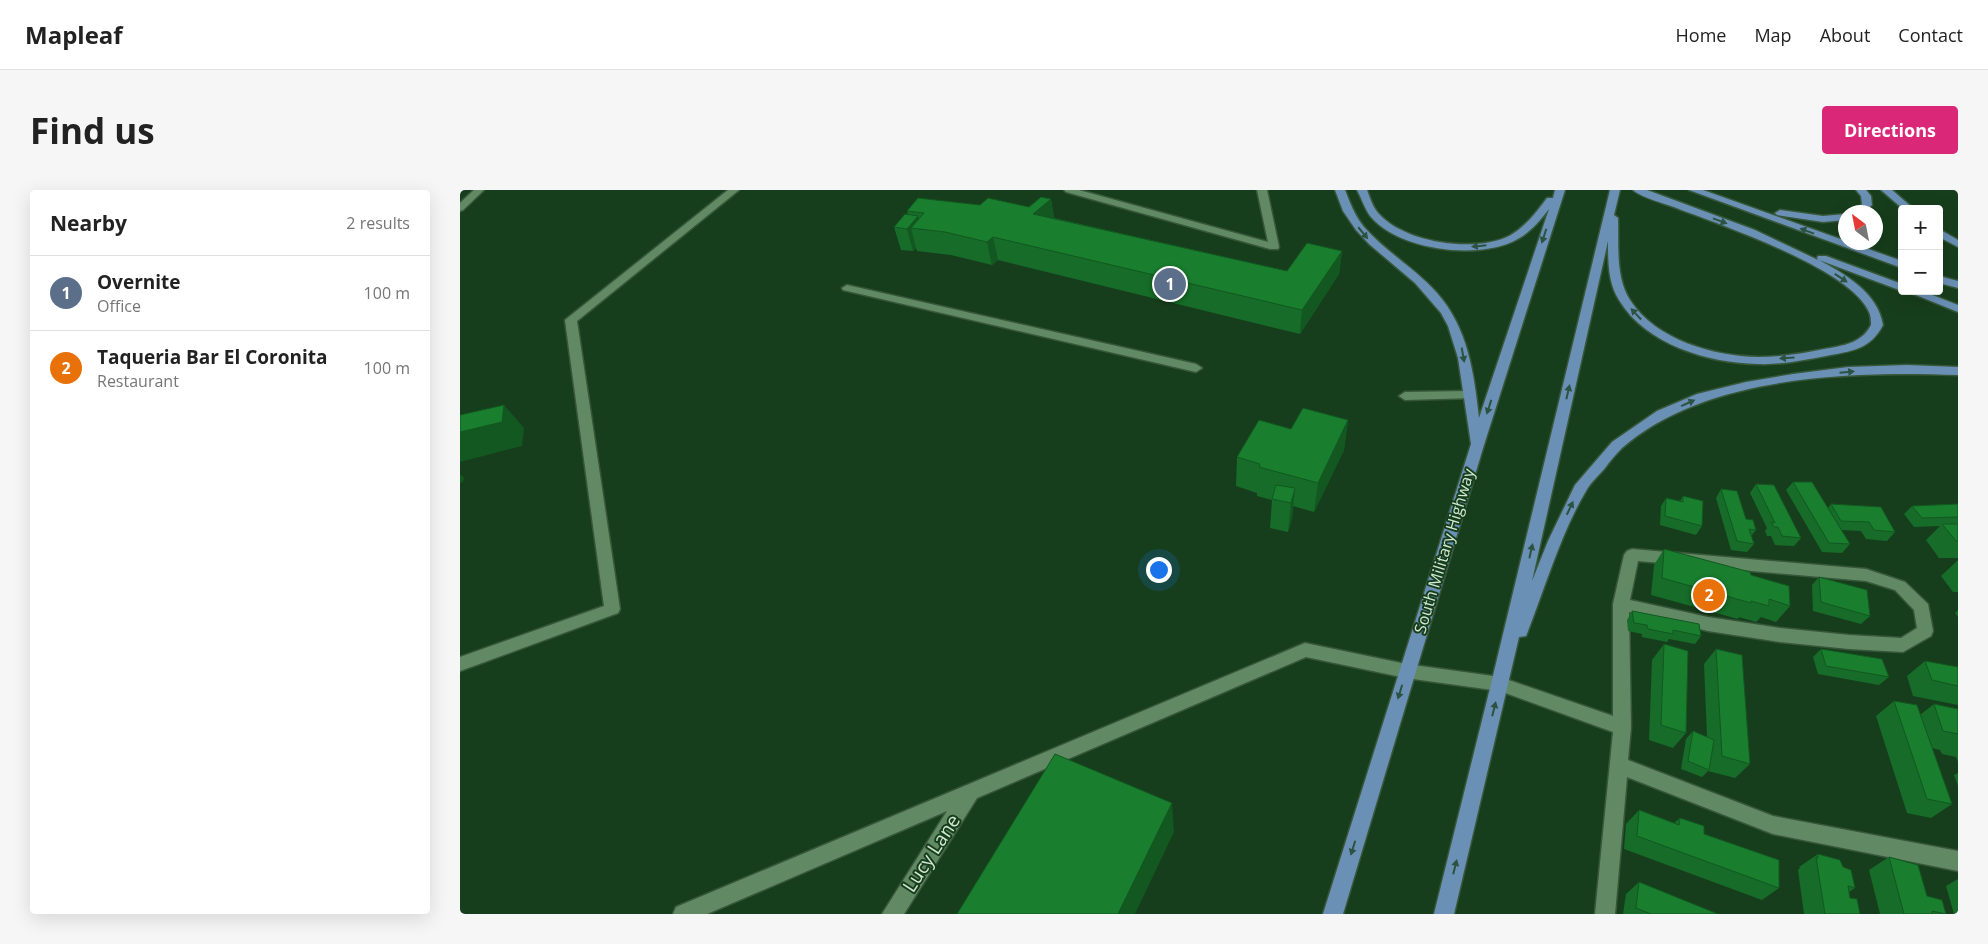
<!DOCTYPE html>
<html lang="en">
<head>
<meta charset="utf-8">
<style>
  :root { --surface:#fff; --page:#f6f6f6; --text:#222; --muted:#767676; --line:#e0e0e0; --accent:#db2777 }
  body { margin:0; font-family:"Open Sans",sans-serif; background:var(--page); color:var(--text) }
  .controls { position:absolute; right:15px; top:15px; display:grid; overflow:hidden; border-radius:5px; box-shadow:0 5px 20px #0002 }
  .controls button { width:45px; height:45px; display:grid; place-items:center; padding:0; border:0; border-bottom:1px solid var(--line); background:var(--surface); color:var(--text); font:25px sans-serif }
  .compass { position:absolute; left:1378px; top:15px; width:45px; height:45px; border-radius:50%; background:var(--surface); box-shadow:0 5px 20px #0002; rotate:328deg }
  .you { position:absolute; left:698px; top:379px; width:18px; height:18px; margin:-12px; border:4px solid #fff; border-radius:50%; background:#1a73e8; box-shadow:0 0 0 8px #1a73e833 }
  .badge { display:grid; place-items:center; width:32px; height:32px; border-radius:50%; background:var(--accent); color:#fff; font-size:16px; font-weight:700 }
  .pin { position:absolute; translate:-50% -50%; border:2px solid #fff; box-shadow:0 1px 5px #0006 }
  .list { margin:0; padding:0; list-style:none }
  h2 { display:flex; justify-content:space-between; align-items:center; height:65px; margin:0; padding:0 20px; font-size:21px }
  h2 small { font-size:16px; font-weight:400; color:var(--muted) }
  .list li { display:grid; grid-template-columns:32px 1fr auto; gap:15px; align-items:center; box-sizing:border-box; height:75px; padding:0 20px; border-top:1px solid var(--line) }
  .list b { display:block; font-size:19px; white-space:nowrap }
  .list p { margin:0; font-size:16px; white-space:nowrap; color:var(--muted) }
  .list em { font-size:16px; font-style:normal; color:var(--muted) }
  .map { position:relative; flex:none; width:1498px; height:724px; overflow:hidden; border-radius:5px }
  header { display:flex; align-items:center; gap:30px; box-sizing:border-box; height:70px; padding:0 25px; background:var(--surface); border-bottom:1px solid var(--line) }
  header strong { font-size:24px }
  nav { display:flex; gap:28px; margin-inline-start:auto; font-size:18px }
  .intro { display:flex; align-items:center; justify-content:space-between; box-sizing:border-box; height:120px; padding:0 30px }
  h1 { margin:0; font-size:35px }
  .button { padding:12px 22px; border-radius:5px; background:var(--accent); color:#fff; font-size:18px; font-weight:700 }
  main { display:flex; gap:30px; padding:0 30px }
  aside { flex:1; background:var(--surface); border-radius:5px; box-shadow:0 5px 20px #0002 }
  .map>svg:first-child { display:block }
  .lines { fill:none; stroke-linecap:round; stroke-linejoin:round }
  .lane-casing { stroke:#37573a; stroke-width:3 }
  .primary-casing { stroke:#37573a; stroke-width:3 }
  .lane { fill:#618a64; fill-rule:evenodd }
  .primary { fill:#6a90b6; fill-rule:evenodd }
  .wall { fill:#166c28 }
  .shaded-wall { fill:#125820 }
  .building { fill:#197e2e; stroke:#125820 }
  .oneway { fill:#2c5242 }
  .labels { text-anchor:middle; stroke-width:4; stroke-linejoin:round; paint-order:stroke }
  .street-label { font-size:16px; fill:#d2e8d3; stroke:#173e1c }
  .near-street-label { font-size:19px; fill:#d2e8d3; stroke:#173e1c }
</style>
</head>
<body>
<header>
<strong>Mapleaf</strong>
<nav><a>Home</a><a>Map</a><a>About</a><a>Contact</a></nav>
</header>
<div class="intro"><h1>Find us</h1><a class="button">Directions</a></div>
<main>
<aside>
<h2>Nearby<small>2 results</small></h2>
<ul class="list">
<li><span class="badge" style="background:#5c6f8a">1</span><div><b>Overnite</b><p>Office</p></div><em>100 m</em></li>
<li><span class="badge" style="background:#e8710a">2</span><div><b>Taqueria Bar El Coronita</b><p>Restaurant</p></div><em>100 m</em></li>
</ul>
</aside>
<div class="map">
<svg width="1498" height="724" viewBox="0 0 1498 724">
  <rect width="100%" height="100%" fill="#173e1c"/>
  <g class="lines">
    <!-- lane casing -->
    <g class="lane-casing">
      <path id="lane" d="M14,0H24L3,20L0,21V13Z
        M268,0H279L117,131L160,419L158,423L0,481V467L144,416L105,130Z
        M604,0H619L808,52L797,0H807L819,57L818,59H810L606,2Z
        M387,95L736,174L742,178L736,182L383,100L382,98Z
        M1010,201L1014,202L1016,205L1014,208L945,210L939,206L945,202Z
        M1172,359L1406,379L1445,392L1468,414L1473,441L1471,446L1443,462L1389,459L1320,452L1248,441L1169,422L1171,537L1168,570L1313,626L1498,661V681L1313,644L1167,587L1155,724H1135L1153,542L1040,501L946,488L846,467L517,608L444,724H422L487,621L247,724H213L216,717L845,453L946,474L1040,487L1153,526V414L1164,365L1167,361ZM1178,371L1406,391L1435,400L1454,420L1457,438L1441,448L1389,445L1320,438L1248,427L1170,410Z"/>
    </g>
    <!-- primary casing -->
    <g class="primary-casing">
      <path id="primary" d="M875,0H885C890,13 895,26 904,37C926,62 956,79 977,103C1008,138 1014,183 1019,228L1089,19C1079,32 1068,45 1052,52C1014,69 939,60 911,27C905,20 902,9 897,0H907C910,8 913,18 919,24C945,53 1015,63 1049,46C1065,37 1076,23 1087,8H1093L1095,0H1105L1024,255L883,724H863L1011,254L998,168L988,136L981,123L955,93L909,54L896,40L883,21Z
        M1150,0H1160L1154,25L1158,28C1159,54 1155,87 1170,110C1196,150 1253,166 1298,167C1319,167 1339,164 1359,160C1379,156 1401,155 1411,135C1411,130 1411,125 1408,120C1387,78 1264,36 1219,19C1207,14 1182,8 1173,0H1187L1295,40L1358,70L1357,68L1358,66H1366L1442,94V101L1359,70C1385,84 1418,103 1423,135C1410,160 1391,161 1366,166C1344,170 1321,175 1298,174C1249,173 1186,155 1159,110C1148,93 1148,71 1148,51L1072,391L1088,351L1115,295L1152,252L1197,221L1237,204L1286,192L1333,184L1388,177L1447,175L1498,177V185C1393,181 1245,185 1162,258C1156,264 1150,271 1145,278C1139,285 1130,293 1126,301C1102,341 1085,397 1068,441L1066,446L1059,447L994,724H974L1031,494Z
        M1229,0H1243L1442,71V78Z
        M1396,0H1406L1411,6L1412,15L1404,22H1394L1402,14L1401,6Z
        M1421,0H1432L1454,19H1443Z
        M1320,20L1363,26L1386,24V30L1363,32L1317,25L1315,23Z
        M1479,39L1498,50V57L1479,47Z
        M1479,86L1498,91V98L1479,93Z
        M1446,101H1462L1498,115V122Z"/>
    </g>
    <!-- lane -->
    <use href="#lane" class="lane"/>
    <!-- primary -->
    <use href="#primary" class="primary"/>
  </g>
  <!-- wall -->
  <path class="wall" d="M591,9L594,28L827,81L882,61L879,84L840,144L538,70L532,75L491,65L457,61L456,58L453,61L441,60L434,37L448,25L447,21L520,15L569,17Z
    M888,230L884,260L854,322L833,316L832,328L828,342L810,338L812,310L797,306V303L776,296L777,267L831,239Z
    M1333,292L1368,318L1371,314L1435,342L1427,351L1406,349L1401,341L1381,340L1390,354L1382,363L1362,362L1326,300Z
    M1296,294L1341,348L1334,356L1315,355L1311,346H1307L1305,341L1307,338L1290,303Z
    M1261,299L1286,329L1296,340L1291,346L1294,354L1287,362L1271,360L1256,308Z
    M1223,306L1242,336L1236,345L1200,335L1201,316L1206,308L1220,311Z
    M1498,314V368H1479L1466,350L1480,336L1454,337L1444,324L1452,316Z
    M1204,359L1291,385L1330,416L1316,432L1301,427L1296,432L1279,427L1278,429L1191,405L1194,375Z
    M1498,370V402H1493L1481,386Z
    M1359,387L1410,426L1401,434L1353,421L1352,395Z
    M1498,420V427L1495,423Z
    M1172,421L1241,446L1235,454L1209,449L1207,452L1182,447V444L1168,441L1167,430Z
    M1204,454L1226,543L1213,558L1189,550L1192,470Z
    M1256,459L1290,574L1275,588L1248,581L1242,587L1221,579L1226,549L1233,541L1247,547L1244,474Z
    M1361,459L1429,487L1419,495L1358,484L1353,467Z
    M1465,471L1498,477V515L1453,506L1447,486Z
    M1434,511L1460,525L1474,514L1498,519V572L1496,567L1482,564L1480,560L1472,558L1492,614L1471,628L1447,623L1416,526Z
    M1498,583V596L1494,585Z
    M1179,620L1214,633L1220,628L1244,644L1319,698L1302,710L1164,659L1166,634Z
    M1358,664L1383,677L1395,698L1389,702L1390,708L1400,724H1344L1338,680L1340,678L1339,677Z
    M1429,667L1467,706L1486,724H1420L1409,680Z
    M1498,689V724H1494L1486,696Z
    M1179,692L1258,724H1163L1166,704Z"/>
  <!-- shaded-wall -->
  <path class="shaded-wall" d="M591,9L594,31L573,24Z
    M458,26L462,40L451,38L456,58L453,61L447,39Z
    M533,47L538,70L532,75L527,52Z
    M882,61L879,84L840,144L842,120Z
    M44,215L64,238L62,256L0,272V242Z
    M888,230L884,260L854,322L858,293Z
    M0,284L4,288L3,292L0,293Z
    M835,298L832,328L828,342L831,313Z
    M712,613L714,642L675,724H658Z"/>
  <!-- building -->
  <path class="building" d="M581,7L591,9L573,24L827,81L847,53L882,61L842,120L533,47L527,52L485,42L451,38L464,23L447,21L458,8L520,15L528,8L569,17Z
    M445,24L458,26L447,39L434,37Z
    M44,215L42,232L0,242V225Z
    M843,218L888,230L858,293L799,277L800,274L777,267L799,230L831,239Z
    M1333,292H1352L1390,354L1369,353Z
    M1296,294L1314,295L1341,348L1322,346L1318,337H1314L1311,332L1315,333Z
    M816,295L835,298L831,313L812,309Z
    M1261,299L1277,301L1286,329L1293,330L1296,340L1289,339L1294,354L1277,351Z
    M1223,306L1243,311L1242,336L1205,326L1206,308L1223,312Z
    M1371,314L1421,317L1435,342L1414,340L1409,332L1381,331Z
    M1498,314V327L1462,328L1452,316Z
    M1482,334H1498V351H1496Z
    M1204,359L1290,382L1291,385L1329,396L1330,416L1309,409V416L1291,411V413L1202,388Z
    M1359,387L1407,400L1410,426L1361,412Z
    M1172,421L1239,434L1241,446L1213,440V444L1188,439L1187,435L1174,433Z
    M1204,454L1228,461L1226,543L1201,535Z
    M1256,459L1282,465L1290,574L1262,566Z
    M1361,459L1422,469L1429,487L1366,476Z
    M1465,471L1498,477V496L1472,490Z
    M1434,511L1457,515L1492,614L1467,609Z
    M1474,514L1498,519V544L1483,541Z
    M1233,541L1254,550L1249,580L1228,571Z
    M595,564L712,613L658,724H497Z
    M1179,620L1219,635L1220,628L1244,636V644L1319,670V698L1177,646Z
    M1358,664L1380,670L1383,677L1391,680L1395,698L1388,696L1390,708L1397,709L1400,724H1365L1356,667L1358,668Z
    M1429,667L1458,675L1467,706L1482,710L1486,724L1472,721V724H1444Z
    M1179,692L1258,724H1191L1176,718Z"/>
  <!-- one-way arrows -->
  <defs><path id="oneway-solid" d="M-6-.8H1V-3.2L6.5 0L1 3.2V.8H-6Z" transform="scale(1.25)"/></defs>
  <g class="oneway">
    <use href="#oneway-solid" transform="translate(1260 31) rotate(20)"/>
    <use href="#oneway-solid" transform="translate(1347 41) rotate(-160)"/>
    <use href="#oneway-solid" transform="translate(903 43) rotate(50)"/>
    <use href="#oneway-solid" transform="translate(1084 46) rotate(108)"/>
    <use href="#oneway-solid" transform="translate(1019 56) rotate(174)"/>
    <use href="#oneway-solid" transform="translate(1381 88) rotate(33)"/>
    <use href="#oneway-solid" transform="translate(1176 124) rotate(-133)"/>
    <use href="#oneway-solid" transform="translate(1003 165) rotate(80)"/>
    <use href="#oneway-solid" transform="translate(1327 168) rotate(176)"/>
    <use href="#oneway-solid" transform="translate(1387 182) rotate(-5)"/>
    <use href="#oneway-solid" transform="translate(1108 202) rotate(-77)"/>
    <use href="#oneway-solid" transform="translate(1228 213) rotate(-24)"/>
    <use href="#oneway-solid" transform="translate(1029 217) rotate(108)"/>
    <use href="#oneway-solid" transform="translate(1110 318) rotate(-65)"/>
    <use href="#oneway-solid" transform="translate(1071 361) rotate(-77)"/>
    <use href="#oneway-solid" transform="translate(940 502) rotate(107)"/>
    <use href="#oneway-solid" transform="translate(1034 519) rotate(-76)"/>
    <use href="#oneway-solid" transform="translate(893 658) rotate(107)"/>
    <use href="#oneway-solid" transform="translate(995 677) rotate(-76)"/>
  </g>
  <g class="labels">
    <!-- street labels -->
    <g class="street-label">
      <text transform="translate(984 361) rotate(-73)" y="6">South Military Highway</text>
    </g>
    <!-- near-street labels -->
    <g class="near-street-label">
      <text transform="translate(471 663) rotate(-57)" y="7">Lucy Lane</text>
    </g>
  </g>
</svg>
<div class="controls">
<button>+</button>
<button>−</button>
</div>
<svg class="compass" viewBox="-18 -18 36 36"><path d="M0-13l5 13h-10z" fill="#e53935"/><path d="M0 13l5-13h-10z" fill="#767676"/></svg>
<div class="you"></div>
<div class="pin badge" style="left:710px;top:94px;background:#5c6f8a">1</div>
<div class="pin badge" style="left:1249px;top:405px;background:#e8710a">2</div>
</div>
</main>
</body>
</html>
